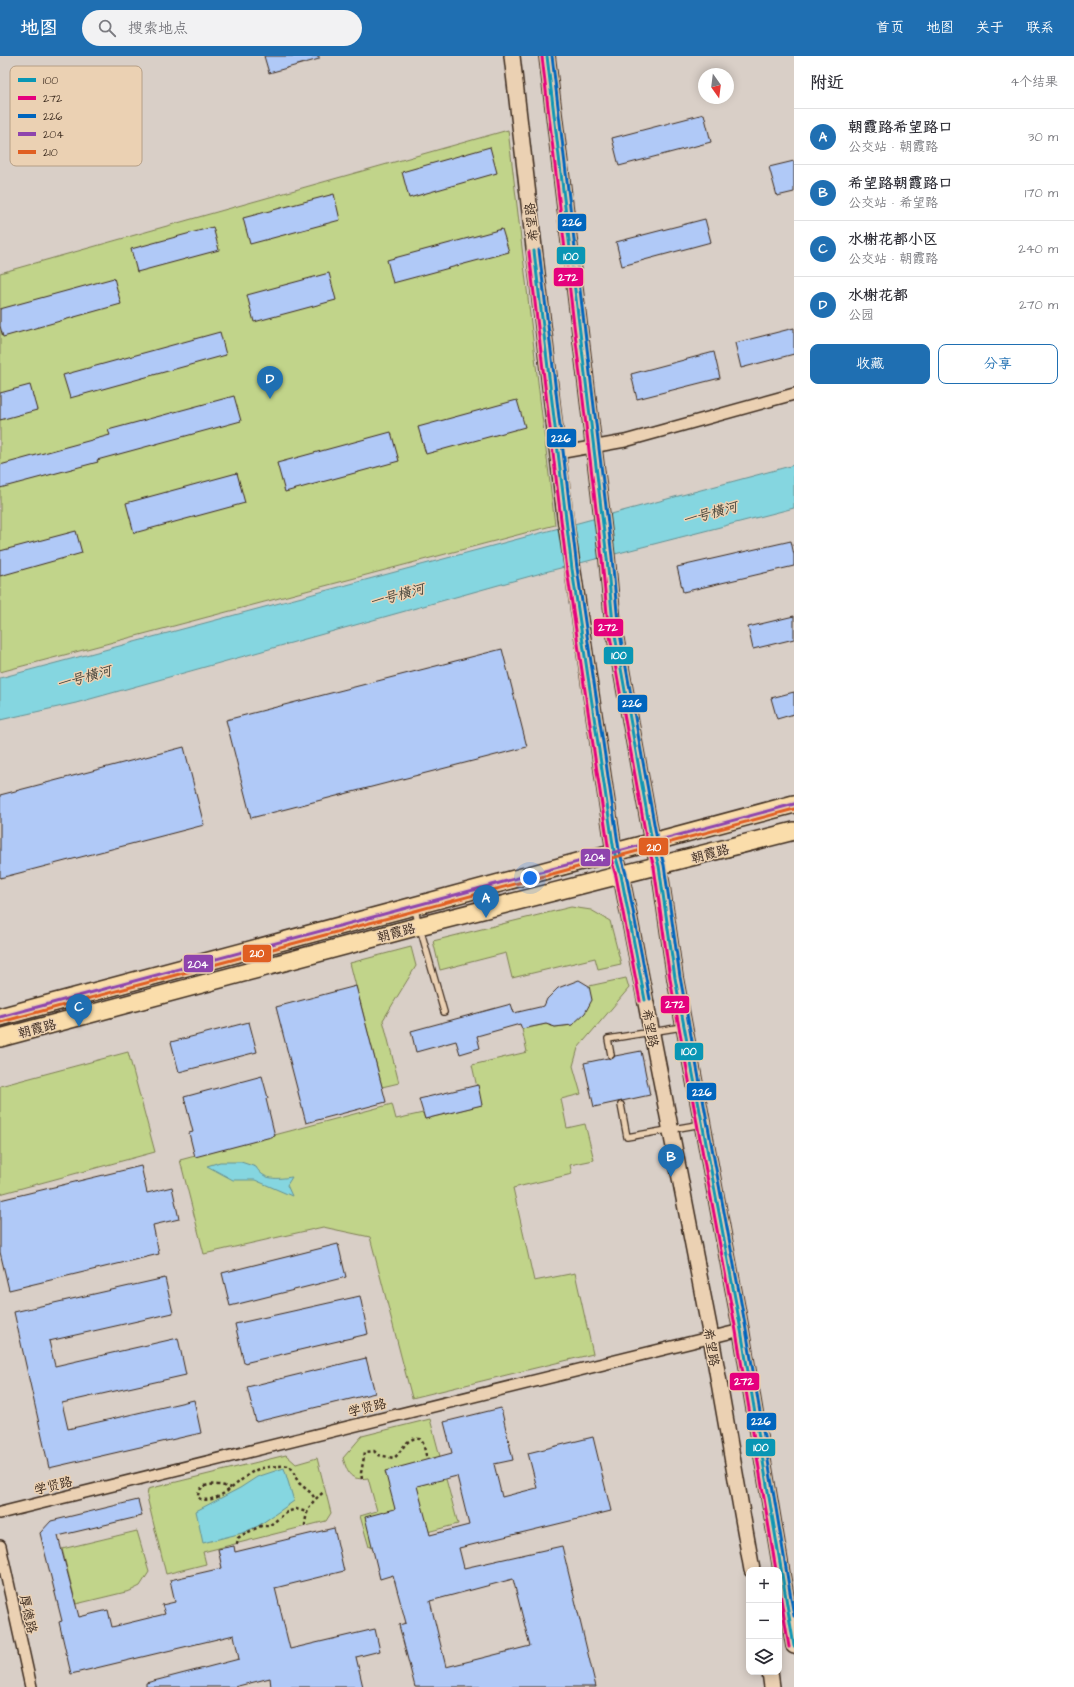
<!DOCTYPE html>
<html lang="zh">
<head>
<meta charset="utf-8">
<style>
  :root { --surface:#fff; --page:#f2f2f3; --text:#2b2b33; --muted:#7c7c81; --line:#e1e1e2; --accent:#1f6fb2 }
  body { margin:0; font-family:"Architects Daughter","LXGW WenKai TC",sans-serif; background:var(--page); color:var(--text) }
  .controls { position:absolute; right:12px; bottom:12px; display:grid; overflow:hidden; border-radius:8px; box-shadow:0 2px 10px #0003 }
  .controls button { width:36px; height:36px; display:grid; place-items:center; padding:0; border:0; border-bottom:1px solid var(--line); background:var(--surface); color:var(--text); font:20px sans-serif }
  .compass { position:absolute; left:698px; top:12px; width:36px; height:36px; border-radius:50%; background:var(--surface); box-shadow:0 2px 10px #0003; rotate:166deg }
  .you { position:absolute; left:530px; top:822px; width:14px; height:14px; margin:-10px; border:3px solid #fff; border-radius:50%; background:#1a73e8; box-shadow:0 0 0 6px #1a73e833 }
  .badge { display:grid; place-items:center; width:26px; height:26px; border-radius:50%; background:var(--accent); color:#fff; font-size:13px; font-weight:700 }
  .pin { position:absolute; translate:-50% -33px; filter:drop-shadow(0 1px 2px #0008) }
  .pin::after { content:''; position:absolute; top:21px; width:14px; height:12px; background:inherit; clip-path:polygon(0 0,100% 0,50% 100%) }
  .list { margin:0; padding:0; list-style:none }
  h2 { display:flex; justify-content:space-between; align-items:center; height:52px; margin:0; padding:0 16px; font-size:17px }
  h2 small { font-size:13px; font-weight:400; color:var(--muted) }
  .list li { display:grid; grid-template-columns:26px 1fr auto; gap:12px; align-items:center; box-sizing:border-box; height:56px; padding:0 16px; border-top:1px solid var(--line) }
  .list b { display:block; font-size:15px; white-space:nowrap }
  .list p { margin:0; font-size:13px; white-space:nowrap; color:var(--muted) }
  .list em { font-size:13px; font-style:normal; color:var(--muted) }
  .actions { display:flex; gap:8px; padding:12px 16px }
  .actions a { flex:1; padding:9px 0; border:1px solid var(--accent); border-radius:8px; text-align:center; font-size:14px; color:var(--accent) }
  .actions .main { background:var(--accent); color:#fff }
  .icon { flex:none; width:22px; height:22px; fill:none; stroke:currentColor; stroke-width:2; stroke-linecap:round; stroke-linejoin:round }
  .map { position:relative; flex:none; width:794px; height:1631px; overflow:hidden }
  header { display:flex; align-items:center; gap:24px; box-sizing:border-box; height:56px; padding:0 20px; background:var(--accent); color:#fff }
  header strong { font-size:19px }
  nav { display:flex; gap:22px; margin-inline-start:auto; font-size:14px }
  .search { width:280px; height:36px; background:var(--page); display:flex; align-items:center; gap:10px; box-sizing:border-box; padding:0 14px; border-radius:22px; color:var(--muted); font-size:15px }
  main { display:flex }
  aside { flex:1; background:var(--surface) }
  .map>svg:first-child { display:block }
  .green { fill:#c1d48a; stroke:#7e7f54 }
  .water { fill:#85d6e0; stroke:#679192 }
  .building { fill:#b0c9f7; stroke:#3b2a1e; fill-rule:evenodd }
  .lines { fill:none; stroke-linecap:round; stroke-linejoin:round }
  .service-casing { stroke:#3b2a1e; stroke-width:8 }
  .minor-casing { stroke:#3b2a1e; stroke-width:14 }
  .secondary-casing { stroke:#3b2a1e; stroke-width:18 }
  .primary-casing { stroke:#3b2a1e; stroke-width:20 }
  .path { stroke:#3b2a1e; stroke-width:2.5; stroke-dasharray:3 3; stroke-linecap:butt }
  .service { stroke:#ebd1b3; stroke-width:5.5 }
  .minor { stroke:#ebd1b3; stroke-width:11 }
  .secondary { stroke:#ebd1b3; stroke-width:15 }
  .primary { stroke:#faddab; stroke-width:17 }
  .bus-1-casing { stroke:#ebd1b3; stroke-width:6 }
  .bus-2-casing { stroke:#ebd1b3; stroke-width:6 }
  .bus-3-casing { stroke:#ebd1b3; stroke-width:6 }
  .bus-4-casing { stroke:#ebd1b3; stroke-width:6 }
  .bus-5-casing { stroke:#ebd1b3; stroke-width:6 }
  .bus-1 { stroke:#0996b4; stroke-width:3 }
  .bus-2 { stroke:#e5007d; stroke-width:3 }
  .bus-3 { stroke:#0065bd; stroke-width:3 }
  .bus-4 { stroke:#8e44ad; stroke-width:3 }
  .bus-5 { stroke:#e05f22; stroke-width:3 }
  .labels { text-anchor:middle; stroke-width:3; stroke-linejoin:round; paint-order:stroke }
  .street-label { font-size:13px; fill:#3b2a1e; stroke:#ebd1b3 }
  .water-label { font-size:14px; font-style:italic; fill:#46443b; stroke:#ebd1b3 }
  .key { fill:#ebd1b3; stroke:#b69f86; stroke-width:1 }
  .key-label { font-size:11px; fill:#3b2a1e }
  .line-badge { stroke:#ebd1b3; stroke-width:1.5 }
  .badge-label { font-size:11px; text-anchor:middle; font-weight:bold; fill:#fff }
</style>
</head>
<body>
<header>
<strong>地图</strong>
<div class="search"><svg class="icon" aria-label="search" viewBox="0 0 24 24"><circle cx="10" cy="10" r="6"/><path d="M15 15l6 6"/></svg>搜索地点</div>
<nav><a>首页</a><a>地图</a><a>关于</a><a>联系</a></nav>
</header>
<main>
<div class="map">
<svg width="794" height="1631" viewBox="0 0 794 1631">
  <rect width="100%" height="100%" fill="#d9cfc7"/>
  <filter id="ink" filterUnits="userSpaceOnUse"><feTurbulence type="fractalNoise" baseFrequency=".025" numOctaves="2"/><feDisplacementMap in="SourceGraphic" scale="8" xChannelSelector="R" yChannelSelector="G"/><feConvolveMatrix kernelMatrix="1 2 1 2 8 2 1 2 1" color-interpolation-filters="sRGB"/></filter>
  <g filter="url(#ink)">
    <!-- green -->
    <path class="green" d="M508,74L555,469L0,616V217Z
      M571,851L591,854L610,865L621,908L598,913L595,902L512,922L506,897L440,914L433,885Z
      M411,891L416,910L383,964L399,1027L382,1031L350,907Z
      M626,922L629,932L578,992L573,1010L581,1038L561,1043L567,1072L585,1068L594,1104L570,1109L572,1118L513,1132L534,1225L575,1217L593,1298L412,1342L370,1181L323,1171L204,1198L180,1104L392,1048L396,1063L423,1057L425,1063L481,1049L472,1009L527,996L522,973L546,968L555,971L572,969L589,930Z
      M128,996L155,1096L0,1138V1030Z
      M430,1363L458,1468L369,1491L360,1460L377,1455L368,1422C350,1425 348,1418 343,1402L362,1380Z
      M286,1399L296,1408L317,1402L331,1457L326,1465L203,1496L206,1508L166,1518L147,1441L148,1433Z
      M137,1475L149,1516L140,1530L130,1535L76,1548L62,1493Z"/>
    <!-- water -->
    <path class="water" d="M794,409V452L545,516L76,647L0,664V622Z
      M220,1106H241L256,1111C264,1125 277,1123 292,1121L287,1129L292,1140L255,1124H233L207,1110Z
      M284,1412L294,1445L258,1470L242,1477L203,1487L196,1455L240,1432L257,1421Z"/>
    <!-- building -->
    <path class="building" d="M264,0H319V3L269,17Z
      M704,58L711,86L619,110L612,82Z
      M490,91L497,117L409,142L402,116Z
      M794,105V136L777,140L769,111Z
      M334,138L340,164L250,188L243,162Z
      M705,163L711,186L622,210L616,186Z
      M213,171L219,194L137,216L131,193Z
      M502,173L509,196L393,227L387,204Z
      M329,217L336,244L254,266L247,239Z
      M114,222L121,248L3,281L0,270V253Z
      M794,272V298L741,312L735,287Z
      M220,276L226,299L70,342L63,319Z
      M714,296L720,322L637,343L631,318Z
      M30,329L37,354L0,364V337Z
      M234,340L241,365L97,404L98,406L0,432V409L110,379L108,374Z
      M517,344L525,371L426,398L418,371Z
      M391,376L399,405L285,436L277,407Z
      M237,417L245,447L134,477L126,447Z
      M76,475L82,497L0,520V495Z
      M791,485L794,499V510L683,536L677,511Z
      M794,560V583L753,593L748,571Z
      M502,593L527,691L251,762L226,664Z
      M794,636V658L777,663L771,642Z
      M184,691L204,769L0,822V739Z
      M579,924L589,930L592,944L585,957L572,969L555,971L546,968L522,973L520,968L477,980L480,992L460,998L456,985L416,996L411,975L511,948L514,957L544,950L547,943L558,932Z
      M356,930L386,1046L306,1067L276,951Z
      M249,966L257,996L179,1016L171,986Z
      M641,995L650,1039L594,1051L584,1007L608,1002L612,1003L615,1000Z
      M262,1020L268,1042L266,1043L275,1080L195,1101L189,1077L193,1076L184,1041Z
      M478,1029L482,1049L425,1063L419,1043Z
      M141,1110L147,1137L172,1131L179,1163L153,1169L159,1198L9,1234L0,1196V1144Z
      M338,1188L346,1221L230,1250L222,1217Z
      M165,1222L173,1257L49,1285L55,1310L178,1282L186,1319L62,1347L68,1373L194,1344L201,1377L49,1412L14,1256Z
      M360,1240L368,1278L244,1307L235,1268Z
      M366,1302L375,1337L256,1366L247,1331Z
      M501,1352L513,1404L494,1408L502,1441L537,1432L528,1397L593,1381L611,1455L459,1492L464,1512L562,1490L596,1631H415L399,1569L406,1567L393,1519L380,1523L365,1461L395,1453L385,1415L452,1397L444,1366ZM457,1420L469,1469L430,1479L417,1430ZM513,1523L530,1590L446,1611L430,1545Z
      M138,1444L142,1460L58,1480L79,1561L108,1554L112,1571L165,1558L162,1549L175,1546L170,1524L222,1512L218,1493L234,1490L235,1496L334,1472L344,1515L275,1532L290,1593L375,1573L380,1595L356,1601L363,1631H271L270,1622L234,1631H146V1627L239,1603L234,1579L71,1618L59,1566L62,1565L40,1477L51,1465Z"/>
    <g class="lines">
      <!-- service casing -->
      <g class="service-casing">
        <path id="service" d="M414,851L444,956
          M611,999L608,983L682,971
          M621,1049L627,1081L702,1068"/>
      </g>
      <!-- minor casing -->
      <g class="minor-casing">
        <path id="minor" d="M558,397L625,385L794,338
          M0,1457L741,1274
          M0,1490L31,1631"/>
      </g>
      <!-- secondary casing -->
      <g class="secondary-casing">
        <path id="secondary" d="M512,0L565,461L614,795L621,819L711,1281L752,1514
          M547,0L607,502L613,568L652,785L659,810L675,922L741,1274L794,1590
          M770,1616L772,1631"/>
      </g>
      <!-- primary casing -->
      <g class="primary-casing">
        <path id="primary" d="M0,961L794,748
          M0,982L419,870L794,775"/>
      </g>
      <!-- path -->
      <path class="path" d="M362,1423L361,1417L365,1396L374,1395L378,1399L394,1402C403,1395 406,1380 420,1383L423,1387L427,1403
        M231,1432C221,1428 197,1424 198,1442C217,1451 239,1423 254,1415C261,1411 282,1409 290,1410C294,1416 295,1421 299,1427C305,1433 311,1435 315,1443
        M305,1470C306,1452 312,1445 325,1435
        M237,1488L238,1482L242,1479L261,1470H269L287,1456L296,1453L307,1456"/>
      <!-- service -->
      <use href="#service" class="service"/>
      <!-- minor -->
      <use href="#minor" class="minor"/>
      <!-- secondary -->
      <use href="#secondary" class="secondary"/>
      <!-- primary -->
      <use href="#primary" class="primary"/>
      <!-- bus-1 casing -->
      <g class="bus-1-casing">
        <path id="bus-1" d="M547,0L607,502L613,568L652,785L659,810L675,922L741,1274L794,1590
          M534,195L572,513L614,795L621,819L645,944"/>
      </g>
      <!-- bus-2 casing -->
      <g class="bus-2-casing">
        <path id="bus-2" d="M542,1L602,503L608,569L647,786L654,811L670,923L736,1275L776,1514
          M529,196L567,514L609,796L616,820L640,945
          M779,1531L789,1591"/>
      </g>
      <!-- bus-3 casing -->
      <g class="bus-3-casing">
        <path id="bus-3" d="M552,0L612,501L618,567L657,784L664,809L680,921L746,1273L794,1560
          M539,194L577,512L619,794L626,818L650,943"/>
      </g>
      <!-- bus-4 casing -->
      <g class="bus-4-casing">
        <path id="bus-4" d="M0,961L794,748"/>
      </g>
      <!-- bus-5 casing -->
      <g class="bus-5-casing">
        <path id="bus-5" d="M1,966L794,753"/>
      </g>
      <!-- bus-1 -->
      <use href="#bus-1" class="bus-1"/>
      <!-- bus-2 -->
      <use href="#bus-2" class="bus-2"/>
      <!-- bus-3 -->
      <use href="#bus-3" class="bus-3"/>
      <!-- bus-4 -->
      <use href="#bus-4" class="bus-4"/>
      <!-- bus-5 -->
      <use href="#bus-5" class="bus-5"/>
    </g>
  </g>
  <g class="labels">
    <!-- street labels -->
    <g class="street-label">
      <text transform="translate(531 166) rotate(-97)" y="5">希望路</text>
      <text transform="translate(710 797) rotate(-15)" y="5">朝霞路</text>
      <text transform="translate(396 876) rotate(-15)" y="5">朝霞路</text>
      <text transform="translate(37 972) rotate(-15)" y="5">朝霞路</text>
      <text transform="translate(651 972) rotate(79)" y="5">希望路</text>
      <text transform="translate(712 1291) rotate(80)" y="5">希望路</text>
      <text transform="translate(367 1351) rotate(-14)" y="5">学贤路</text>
      <text transform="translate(53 1429) rotate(-14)" y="5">学贤路</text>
      <text transform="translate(29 1558) rotate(78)" y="5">厚德路</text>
    </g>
    <!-- water labels -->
    <g class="water-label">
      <text transform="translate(710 457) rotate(-15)" y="5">一号横河</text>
      <text transform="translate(397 539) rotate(-15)" y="5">一号横河</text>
      <text transform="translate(84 621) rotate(-15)" y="5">一号横河</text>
    </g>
  </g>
  <!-- legend -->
  <rect x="10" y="10" width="132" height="100" rx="6" class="key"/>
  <rect x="18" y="22" width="18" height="4" fill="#0996b4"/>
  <rect x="18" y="40" width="18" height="4" fill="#e5007d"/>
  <rect x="18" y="58" width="18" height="4" fill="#0065bd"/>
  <rect x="18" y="76" width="18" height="4" fill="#8e44ad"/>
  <rect x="18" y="94" width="18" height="4" fill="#e05f22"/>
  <g class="key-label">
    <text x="43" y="28">100</text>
    <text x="43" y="46">272</text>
    <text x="43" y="64">226</text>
    <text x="43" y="82">204</text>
    <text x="43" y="100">210</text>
  </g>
  <g class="line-badge">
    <rect x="557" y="157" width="30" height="19" rx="4" fill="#0065bd"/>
    <rect x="556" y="190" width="30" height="19" rx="4" fill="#0996b4"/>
    <rect x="553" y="211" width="31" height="20" rx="4" fill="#e5007d"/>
    <rect x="546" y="372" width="31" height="20" rx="4" fill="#0065bd"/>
    <rect x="593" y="562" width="31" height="19" rx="4" fill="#e5007d"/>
    <rect x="603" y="590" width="31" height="19" rx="4" fill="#0996b4"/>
    <rect x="617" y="638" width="31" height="19" rx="4" fill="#0065bd"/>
    <rect x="638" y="781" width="31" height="19" rx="4" fill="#e05f22"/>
    <rect x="580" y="792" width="31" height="19" rx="4" fill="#8e44ad"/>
    <rect x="242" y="888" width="30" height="19" rx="4" fill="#e05f22"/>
    <rect x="183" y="898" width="31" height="19" rx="4" fill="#8e44ad"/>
    <rect x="660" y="939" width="30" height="19" rx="4" fill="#e5007d"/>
    <rect x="674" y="986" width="30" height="19" rx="4" fill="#0996b4"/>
    <rect x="686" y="1026" width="31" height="19" rx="4" fill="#0065bd"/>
    <rect x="729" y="1316" width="31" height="19" rx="4" fill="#e5007d"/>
    <rect x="746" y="1356" width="31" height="19" rx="4" fill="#0065bd"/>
    <rect x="745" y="1382" width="31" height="19" rx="4" fill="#0996b4"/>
  </g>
  <g class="badge-label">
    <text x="572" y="170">226</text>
    <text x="571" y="204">100</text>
    <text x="568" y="225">272</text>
    <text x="561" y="386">226</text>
    <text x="608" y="575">272</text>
    <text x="619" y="603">100</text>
    <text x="632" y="651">226</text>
    <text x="654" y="795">210</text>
    <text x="595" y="805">204</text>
    <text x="257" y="901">210</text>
    <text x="198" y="912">204</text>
    <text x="675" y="952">272</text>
    <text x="689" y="999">100</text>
    <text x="702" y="1040">226</text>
    <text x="744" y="1329">272</text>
    <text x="761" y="1369">226</text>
    <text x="761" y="1395">100</text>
  </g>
</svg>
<div class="controls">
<button>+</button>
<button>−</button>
<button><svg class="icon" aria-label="layers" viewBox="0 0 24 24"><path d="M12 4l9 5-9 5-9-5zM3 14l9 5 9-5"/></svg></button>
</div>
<svg class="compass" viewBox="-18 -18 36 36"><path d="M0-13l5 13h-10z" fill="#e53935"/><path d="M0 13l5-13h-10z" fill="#7c7c81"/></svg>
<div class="you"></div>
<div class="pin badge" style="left:486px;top:862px">A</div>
<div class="pin badge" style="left:671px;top:1121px">B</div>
<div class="pin badge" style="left:79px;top:971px">C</div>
<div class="pin badge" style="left:270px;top:343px">D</div>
</div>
<aside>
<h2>附近<small>4个结果</small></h2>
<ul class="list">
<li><span class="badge">A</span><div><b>朝霞路希望路口</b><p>公交站 · 朝霞路</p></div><em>30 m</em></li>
<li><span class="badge">B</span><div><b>希望路朝霞路口</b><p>公交站 · 希望路</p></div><em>170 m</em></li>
<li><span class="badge">C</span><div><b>水榭花都小区</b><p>公交站 · 朝霞路</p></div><em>240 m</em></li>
<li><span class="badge">D</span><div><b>水榭花都</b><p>公园</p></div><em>270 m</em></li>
</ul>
<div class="actions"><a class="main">收藏</a><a>分享</a></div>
</aside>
</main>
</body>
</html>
